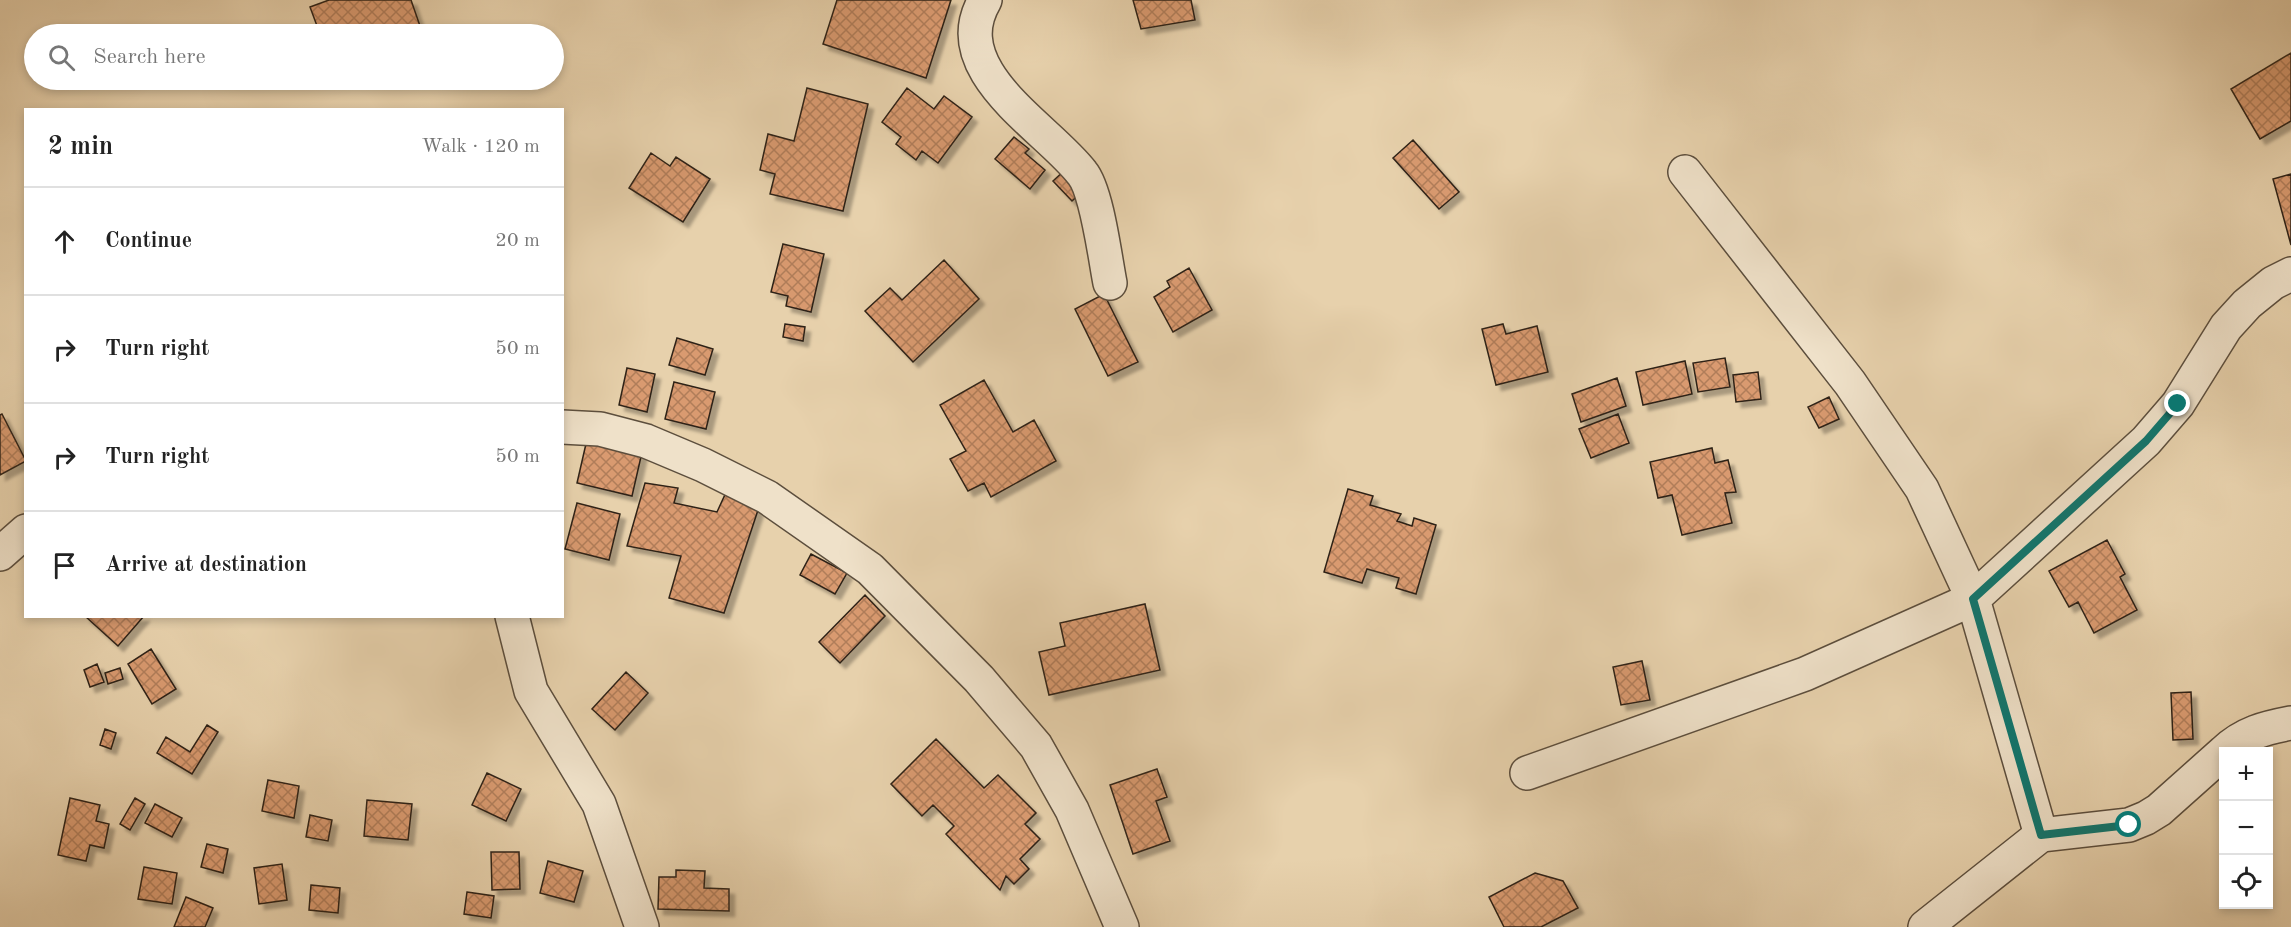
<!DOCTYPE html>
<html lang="en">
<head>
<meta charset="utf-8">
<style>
  :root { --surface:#fff; --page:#f6f6f6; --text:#222; --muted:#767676; --line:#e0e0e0 }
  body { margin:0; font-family:"Old Standard TT",serif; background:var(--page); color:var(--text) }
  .controls { position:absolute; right:18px; bottom:18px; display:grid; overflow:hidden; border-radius:0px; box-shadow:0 3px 9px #0003 }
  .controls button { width:54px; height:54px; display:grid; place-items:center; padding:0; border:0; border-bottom:2px solid var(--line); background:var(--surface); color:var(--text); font:30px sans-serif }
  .stop { position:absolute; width:18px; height:18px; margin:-14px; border:4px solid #0f766e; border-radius:50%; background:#fff }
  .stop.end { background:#0f766e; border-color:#fff; box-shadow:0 2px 6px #0008 }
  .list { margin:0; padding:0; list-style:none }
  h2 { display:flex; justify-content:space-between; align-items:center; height:78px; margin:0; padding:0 24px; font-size:26px }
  h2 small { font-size:20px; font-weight:400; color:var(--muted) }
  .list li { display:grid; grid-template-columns:39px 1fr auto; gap:18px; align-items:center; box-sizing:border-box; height:108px; padding:0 24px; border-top:2px solid var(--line) }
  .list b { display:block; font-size:22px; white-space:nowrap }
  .list em { font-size:20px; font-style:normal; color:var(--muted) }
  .icon { flex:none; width:33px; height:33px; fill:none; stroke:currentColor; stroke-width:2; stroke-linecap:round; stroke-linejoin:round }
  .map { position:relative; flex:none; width:2291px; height:927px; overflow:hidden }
  .search { position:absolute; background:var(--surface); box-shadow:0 3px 9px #0003; left:24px; top:24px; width:540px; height:66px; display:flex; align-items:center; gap:15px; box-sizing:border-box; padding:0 21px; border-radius:33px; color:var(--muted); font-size:22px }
  .panel { position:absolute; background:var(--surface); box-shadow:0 3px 9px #0003; left:24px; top:108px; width:540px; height:510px; border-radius:0px }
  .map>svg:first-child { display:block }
  .building { fill:url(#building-cross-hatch); stroke:#2e2218; stroke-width:1.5; filter:url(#shadow) }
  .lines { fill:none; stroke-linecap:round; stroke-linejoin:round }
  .street-casing { stroke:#5c4e3d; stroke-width:36 }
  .street { stroke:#efe1c9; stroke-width:33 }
  .route { stroke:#0f766e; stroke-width:8 }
</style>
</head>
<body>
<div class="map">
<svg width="2291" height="927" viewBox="0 0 2291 927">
  <defs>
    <pattern id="building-cross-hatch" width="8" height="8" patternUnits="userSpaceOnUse" patternTransform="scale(1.5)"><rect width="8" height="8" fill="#d99a6f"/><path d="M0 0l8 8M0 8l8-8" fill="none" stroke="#b07d5a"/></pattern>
    <filter id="shadow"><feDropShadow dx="5.5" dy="5.5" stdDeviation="1.5" flood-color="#0004"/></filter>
  </defs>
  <rect width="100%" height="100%" fill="#e7d1ac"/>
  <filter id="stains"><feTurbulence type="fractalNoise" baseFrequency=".00333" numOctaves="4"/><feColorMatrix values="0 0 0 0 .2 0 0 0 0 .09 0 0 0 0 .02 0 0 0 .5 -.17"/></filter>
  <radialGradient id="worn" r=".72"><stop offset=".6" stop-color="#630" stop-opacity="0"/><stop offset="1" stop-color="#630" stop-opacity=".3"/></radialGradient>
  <!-- building -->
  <path class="building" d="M329,0H411L420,26L397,34H320L310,7Z
    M837,0H951L926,78L823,44Z
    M1133,0H1191L1195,20L1141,29Z
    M2291,53V121L2260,139L2231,89Z
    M807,88L868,104L843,211L770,194L775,174L760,170L768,134L794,141Z
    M907,88L934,109L944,96L972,117L938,163L922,151L916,160L896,144L901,137L882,122Z
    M1014,137L1029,149L1025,153L1045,170L1030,189L995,159Z
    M1413,140L1459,192L1439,209L1393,158Z
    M651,153L670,166L676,157L710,179L683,222L629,188Z
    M1066,169L1085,189L1072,201L1053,181Z
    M2291,174V245L2273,179Z
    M783,244L824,254L811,312L786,306L788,296L771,292Z
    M944,260L979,299L913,362L865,311L890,288L902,300Z
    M1189,268L1212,310L1173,332L1154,297L1170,287L1167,281Z
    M1104,294L1138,362L1108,376L1075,309Z
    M785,324L805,327L803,341L783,337Z
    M1503,324L1506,334L1537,326L1548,372L1496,385L1482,329Z
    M677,338L713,349L705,375L669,365Z
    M1725,358L1730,387L1698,392L1693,363Z
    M1685,361L1692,394L1643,405L1636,372Z
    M627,368L655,374L647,412L619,405Z
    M1758,372L1761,399L1736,402L1733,375Z
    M1617,378L1626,406L1581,422L1572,394Z
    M984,380L1013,432L1034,420L1056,461L991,497L984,483L968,491L950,459L966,451L940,405Z
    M674,382L715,392L706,429L665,419Z
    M1829,397L1839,419L1819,428L1808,407Z
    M2,414L26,461L0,475V415Z
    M1618,414L1629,443L1591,458L1579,429Z
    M588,435L643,448L632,496L577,483Z
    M1712,448L1715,463L1728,460L1736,492L1725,493L1732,523L1682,535L1672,495L1658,498L1650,462Z
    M645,483L678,488L674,503L717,512L728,488L759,507L724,613L669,598L681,556L627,546Z
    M1348,489L1373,496L1370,505L1401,514L1397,521L1412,526L1414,518L1436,525L1416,594L1396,588L1399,578L1367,569L1362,583L1324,572Z
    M577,503L620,514L609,560L565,549Z
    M2107,540L2125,574L2120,577L2137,610L2094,633L2078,602L2069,607L2049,571Z
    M811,554L847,573L835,594L800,575Z
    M865,595L885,616L840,663L819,642Z
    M1145,604L1160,670L1049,695L1039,652L1065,646L1060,623Z
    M85,616H144L118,646Z
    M151,649L176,689L152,704L128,664Z
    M1642,661L1650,700L1621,705L1613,667Z
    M97,664L104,682L90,687L84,670Z
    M120,668L123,679L108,684L105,673Z
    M626,672L648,693L615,730L592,709Z
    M2191,692L2193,739L2173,740L2171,693Z
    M207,725L218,732L192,774L157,753L166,737L190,752Z
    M105,729L116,733L111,749L100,745Z
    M936,739L984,788L998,775L1036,813L1025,824L1040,839L1020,859L1029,869L1014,884L1006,876L1000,890L946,834L954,826L933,805L922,816L891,784Z
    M1157,769L1167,797L1156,801L1170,841L1133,854L1110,785Z
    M487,773L521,789L506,821L472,805Z
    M268,780L299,786L294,818L262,811Z
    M70,798L100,805L96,821L109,824L104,848L90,845L86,861L58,855Z
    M135,798L145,804L130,830L120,824Z
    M367,800L412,804L408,840L364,836Z
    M155,804L182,818L172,837L145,823Z
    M310,815L332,820L328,841L306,837Z
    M207,844L228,849L223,873L201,867Z
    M491,852H519L520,889L492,890Z
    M548,861L583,871L574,902L540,893Z
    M282,864L287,900L259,904L254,868Z
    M144,867L177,873L172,904L138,899Z
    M676,870L705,871L704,888L729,889V911L658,909L659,877H676Z
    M1535,873L1563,881L1578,908L1541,927H1504L1489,897Z
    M311,885L340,888L338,913L309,910Z
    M467,892L494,896L491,918L464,914Z
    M186,897L213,908L205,927H174Z"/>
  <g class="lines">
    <!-- street casing -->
    <g class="street-casing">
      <path id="street" d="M985,0C943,71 1047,127 1082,173C1097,191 1105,258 1110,283
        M1685,172L1850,383L1922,489L1973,599L2041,835
        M562,427L600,429L646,441L703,465L767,497L870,569L979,679L1036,746L1072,810L1122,927
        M0,554L26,531
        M512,616L531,691L599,804L642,927
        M2224,752C2244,733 2265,728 2291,723
        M1527,773L1805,674L1973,599L2146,441L2178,404L2226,327L2247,304L2273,283L2291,274
        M1925,927L2041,835L2129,825L2146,818L2159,810L2224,752"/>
    </g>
    <!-- street -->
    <use href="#street" class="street"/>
  </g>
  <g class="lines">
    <!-- route -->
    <path class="route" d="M2129,825L2041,835L1973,599L2146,441L2178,404"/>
  </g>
  <rect width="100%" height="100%" filter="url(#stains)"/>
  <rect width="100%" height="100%" fill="url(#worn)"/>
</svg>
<div class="controls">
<button>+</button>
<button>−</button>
<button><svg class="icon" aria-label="locate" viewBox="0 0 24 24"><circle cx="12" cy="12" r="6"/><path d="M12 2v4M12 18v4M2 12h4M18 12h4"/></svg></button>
</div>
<div class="stop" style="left:2129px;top:825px"></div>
<div class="stop end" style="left:2178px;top:404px"></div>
<div class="search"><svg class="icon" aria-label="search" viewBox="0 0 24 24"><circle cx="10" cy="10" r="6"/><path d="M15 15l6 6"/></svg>Search here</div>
<section class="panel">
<h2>2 min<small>Walk · 120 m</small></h2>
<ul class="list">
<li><svg class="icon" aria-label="ahead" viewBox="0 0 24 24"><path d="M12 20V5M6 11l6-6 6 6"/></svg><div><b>Continue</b></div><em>20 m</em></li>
<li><svg class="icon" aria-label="right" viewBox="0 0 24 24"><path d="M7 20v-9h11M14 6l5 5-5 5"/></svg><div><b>Turn right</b></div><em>50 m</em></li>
<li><svg class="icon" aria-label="right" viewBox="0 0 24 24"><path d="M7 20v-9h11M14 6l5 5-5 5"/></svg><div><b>Turn right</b></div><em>50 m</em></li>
<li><svg class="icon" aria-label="arrive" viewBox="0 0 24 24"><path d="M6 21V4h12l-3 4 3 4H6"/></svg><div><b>Arrive at destination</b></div></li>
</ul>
</section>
</div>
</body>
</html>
